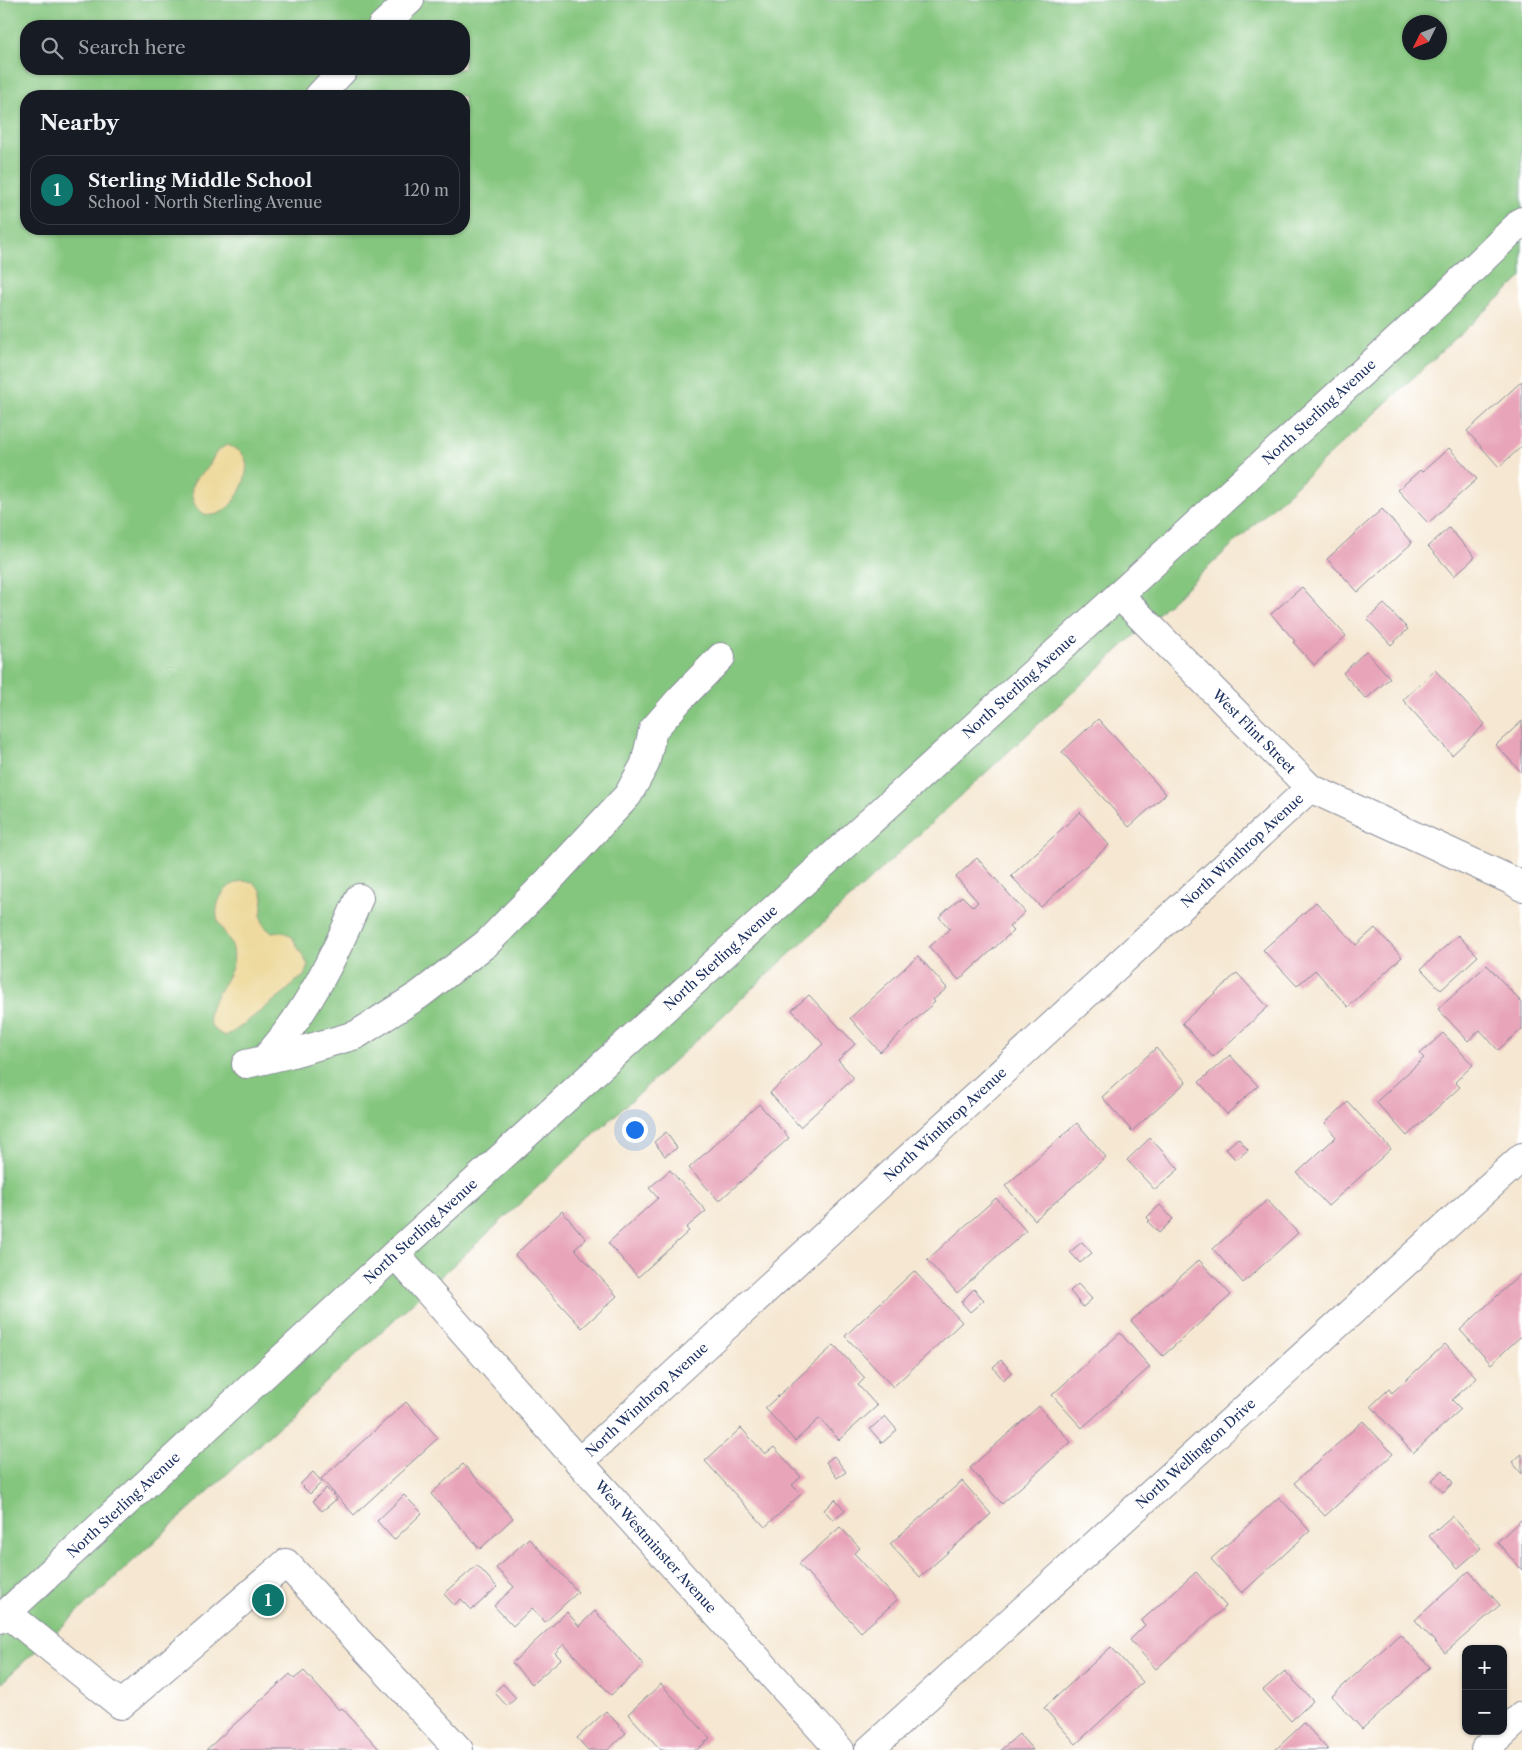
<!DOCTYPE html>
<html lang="en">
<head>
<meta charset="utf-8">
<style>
  :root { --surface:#171b24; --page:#20242c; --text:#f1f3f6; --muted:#9ea1a6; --line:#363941; --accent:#0f766e }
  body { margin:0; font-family:"Libre Caslon Text",serif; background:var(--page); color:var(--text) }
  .controls { position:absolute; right:15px; bottom:15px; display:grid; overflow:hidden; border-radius:10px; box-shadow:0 1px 4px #0004 }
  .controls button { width:45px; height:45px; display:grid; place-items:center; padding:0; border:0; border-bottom:1px solid var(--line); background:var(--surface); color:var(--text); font:25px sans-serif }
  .compass { position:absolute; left:1402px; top:15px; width:45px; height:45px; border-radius:50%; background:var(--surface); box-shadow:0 1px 4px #0004; rotate:227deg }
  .you { position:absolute; left:634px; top:1129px; width:18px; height:18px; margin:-12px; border:4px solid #fff; border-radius:50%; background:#1a73e8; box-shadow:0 0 0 8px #1a73e833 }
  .badge { display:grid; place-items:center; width:32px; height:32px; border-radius:50%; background:var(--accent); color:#fff; font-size:16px; font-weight:700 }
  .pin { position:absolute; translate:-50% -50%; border:2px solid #fff; box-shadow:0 1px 5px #0006 }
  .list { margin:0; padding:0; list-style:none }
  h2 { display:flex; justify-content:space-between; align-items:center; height:65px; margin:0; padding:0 20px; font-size:21px }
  h2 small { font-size:16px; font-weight:400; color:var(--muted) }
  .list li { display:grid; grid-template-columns:32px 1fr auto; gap:15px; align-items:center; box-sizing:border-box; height:70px; margin:0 10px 10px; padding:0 10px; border:1px solid var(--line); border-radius:20px }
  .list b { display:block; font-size:19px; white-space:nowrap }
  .list p { margin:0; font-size:16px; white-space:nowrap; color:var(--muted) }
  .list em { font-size:16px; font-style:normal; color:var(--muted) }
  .icon { flex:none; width:28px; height:28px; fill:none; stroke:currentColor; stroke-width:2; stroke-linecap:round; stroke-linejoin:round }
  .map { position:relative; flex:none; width:1522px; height:1750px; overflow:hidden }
  .search { position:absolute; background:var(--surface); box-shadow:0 1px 4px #0004; left:20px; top:20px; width:450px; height:55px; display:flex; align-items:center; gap:12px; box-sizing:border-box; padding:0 18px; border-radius:20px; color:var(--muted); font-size:19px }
  .panel { position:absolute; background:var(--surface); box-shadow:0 1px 4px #0004; left:20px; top:90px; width:450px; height:145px; border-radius:20px }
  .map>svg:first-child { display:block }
  .green { fill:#85c67f; stroke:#507a6e; fill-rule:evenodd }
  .sand { fill:#eeda9e; stroke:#84847e }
  .building { fill:#e8a4b9 }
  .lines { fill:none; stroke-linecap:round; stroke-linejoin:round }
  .minor-casing { stroke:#888b98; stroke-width:30 }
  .major-casing { stroke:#888b98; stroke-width:30 }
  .minor { stroke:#fff; stroke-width:28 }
  .major { stroke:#fff; stroke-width:28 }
  .labels { text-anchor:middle; stroke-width:4; stroke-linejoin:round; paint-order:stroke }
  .street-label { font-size:14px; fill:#1b2f5e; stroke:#fff }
</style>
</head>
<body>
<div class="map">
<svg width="1522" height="1750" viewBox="0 0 1522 1750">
  <rect width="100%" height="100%" fill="#fff"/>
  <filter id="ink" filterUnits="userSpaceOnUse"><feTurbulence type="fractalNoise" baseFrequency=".02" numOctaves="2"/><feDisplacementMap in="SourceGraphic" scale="10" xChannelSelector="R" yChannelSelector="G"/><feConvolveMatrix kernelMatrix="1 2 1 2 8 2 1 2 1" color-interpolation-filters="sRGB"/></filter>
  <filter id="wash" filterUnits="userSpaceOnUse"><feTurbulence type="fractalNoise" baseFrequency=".0096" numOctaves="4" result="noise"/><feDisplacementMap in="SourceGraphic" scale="20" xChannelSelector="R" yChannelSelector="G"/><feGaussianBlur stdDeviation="1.12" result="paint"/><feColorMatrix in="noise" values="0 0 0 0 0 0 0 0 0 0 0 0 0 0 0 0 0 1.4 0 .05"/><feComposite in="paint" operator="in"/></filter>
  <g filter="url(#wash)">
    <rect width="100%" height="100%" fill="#f5e7d1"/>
    <!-- green -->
    <path class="green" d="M0,0H1522V277L0,1684ZM1410,22H1440V52H1410ZM26,26H464V69H26ZM26,96H464V229H26Z"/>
    <!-- sand -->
    <path class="sand" d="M227,445C234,448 241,450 245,458C253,478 226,528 201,512C192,506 189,490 194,481C197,476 201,475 205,471C215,460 210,454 227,445Z
      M241,881L253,882L261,890L263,898L261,917L264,926L272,933L284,932L292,937L308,965L304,976L295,982L285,992L236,1030L225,1036C187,1019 229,987 233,963C237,943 225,937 218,921C214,909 220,893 230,886C233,884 237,883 241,881Z"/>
    <g id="blocks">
      <!-- building -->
      <path class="building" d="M1522,381V446L1499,467L1467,431Z
        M1449,448L1477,479L1428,523L1398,490L1420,470L1422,472Z
        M1382,509L1412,543L1358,592L1327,559Z
        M1449,528L1475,557L1454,576L1428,546Z
        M1302,587L1346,636L1314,665L1293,642L1295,641L1271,614Z
        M1384,604L1408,629L1391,645L1367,619Z
        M1366,651L1390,678L1366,699L1343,673Z
        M1435,670L1485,724L1452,755L1403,700Z
        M1098,719L1166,794L1129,827L1062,752Z
        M1522,721V773L1496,745Z
        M1080,812L1109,845L1041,907L1011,876Z
        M977,858L1025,912L1009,927L1013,931L959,980L929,947L950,929L939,917L962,896L973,907L978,902L956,877Z
        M1316,902L1356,945L1375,928L1402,957L1348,1007L1315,970L1297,986L1263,950Z
        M1458,935L1478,956L1441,990L1421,969Z
        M918,956L947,988L933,1000L935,1002L880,1052L850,1018Z
        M1487,965L1522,1003V1029L1498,1050L1480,1030L1468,1041L1438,1009Z
        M1237,973L1268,1007L1213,1057L1182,1023Z
        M809,995L855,1044L838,1060L854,1078L800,1127L770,1093L823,1044L792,1010Z
        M1443,1033L1473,1065L1455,1082L1460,1087L1407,1136L1376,1102L1424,1058L1420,1054Z
        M1156,1048L1186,1082L1132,1131L1102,1097Z
        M1230,1055L1258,1086L1227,1114L1199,1082Z
        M1348,1102L1391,1149L1328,1206L1297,1173L1336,1137L1325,1123Z
        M759,1104L789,1138L719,1201L689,1168Z
        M1077,1123L1106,1157L1035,1220L1005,1186Z
        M666,1132L677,1148L665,1156L654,1142Z
        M1150,1138L1179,1169L1155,1190L1127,1160Z
        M1238,1138L1248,1150L1236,1160L1226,1149Z
        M670,1170L706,1211L686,1228L689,1231L638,1277L608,1243L658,1198L649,1188Z
        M996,1198L1026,1231L957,1293L927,1260Z
        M1267,1200L1298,1233L1243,1283L1213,1249Z
        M1160,1205L1173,1219L1159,1233L1148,1222L1150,1221L1147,1217Z
        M562,1211L586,1239L575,1249L617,1296L582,1328L515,1255Z
        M1082,1242L1092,1253L1080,1263L1070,1252Z
        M1199,1260L1231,1295L1163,1356L1131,1321Z
        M914,1271L962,1322L893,1387L845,1336Z
        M1522,1273V1335L1491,1364L1460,1330Z
        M1078,1284L1092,1299L1083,1307L1070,1291Z
        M974,1289L984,1300L970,1312L961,1302Z
        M1120,1333L1150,1367L1082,1428L1052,1395Z
        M1445,1344L1477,1378L1452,1400L1461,1409L1413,1453L1371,1406L1389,1389L1392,1393Z
        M834,1345L865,1378L858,1385L877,1406L839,1440L820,1418L795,1441L765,1408Z
        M1001,1360L1012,1372L1003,1380L993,1367Z
        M406,1402L438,1438L354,1515L321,1479Z
        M1039,1406L1071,1442L1002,1504L970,1468Z
        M885,1416L897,1430L882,1443L870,1429Z
        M1363,1421L1393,1454L1325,1516L1294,1483Z
        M741,1428L765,1454L774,1447L801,1477L792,1485L801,1494L765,1527L705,1461Z
        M1522,1454V1474L1512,1462Z
        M834,1456L846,1472L837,1478L826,1462Z
        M463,1464L513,1518L480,1549L431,1494Z
        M1443,1470L1453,1483L1443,1492L1432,1480Z
        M313,1472L322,1482L310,1494L300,1484Z
        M962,1481L991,1514L920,1577L890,1544Z
        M326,1488L337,1499L322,1511L313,1501Z
        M404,1495L422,1513L394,1540L377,1521Z
        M1279,1497L1310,1531L1242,1593L1211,1559Z
        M835,1499L845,1510L833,1520L824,1510Z
        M1452,1516L1481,1548L1458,1568L1429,1536Z
        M1522,1519V1570L1497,1542Z
        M840,1527L860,1548L854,1553L897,1600L861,1632L799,1564Z
        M529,1538L578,1592L545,1622L532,1608L513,1626L494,1606L514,1587L496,1568Z
        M477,1565L497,1587L472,1610L461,1599L454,1605L444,1594Z
        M1469,1571L1500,1605L1445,1653L1415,1620Z
        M1196,1572L1226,1606L1156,1669L1130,1640L1145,1625L1141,1621Z
        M595,1611L644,1665L611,1695L564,1644L555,1653L561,1659L532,1684L512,1663L567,1612L579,1626Z
        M1400,1634L1430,1667L1362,1729L1332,1696Z
        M1111,1647L1143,1682L1076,1744L1044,1708Z
        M304,1671L339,1710L342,1708L380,1750H206L290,1674L294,1679Z
        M1285,1671L1313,1701L1291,1721L1263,1690Z
        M503,1684L516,1698L507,1706L494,1692Z
        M661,1684L710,1738L697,1750H661L628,1714Z
        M606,1711L626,1733L608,1750H588L577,1738Z
        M1304,1723L1328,1750H1275Z
        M1019,1734L1033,1750H1001Z"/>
    </g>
  </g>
  <g filter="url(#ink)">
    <use href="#blocks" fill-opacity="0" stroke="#888b98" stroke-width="1"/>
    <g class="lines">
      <!-- minor casing -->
      <g class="minor-casing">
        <g id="minor">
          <path d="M382,26L410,0"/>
          <path d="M319,96L344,69"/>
          <path id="s1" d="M1119,595L1310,788L1513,881L1522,887"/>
          <path d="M264,1060C306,1014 335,956 359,898"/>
          <path d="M246,1064L289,1054L356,1035L419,995L487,943L549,880L628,795L645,764L653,730L680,699L721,657"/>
          <path id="s2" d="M395,1254L579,1462L840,1750"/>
          <path id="s3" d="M579,1462L1310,788"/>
          <path d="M7,1613L121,1705L286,1563L459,1750"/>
          <path id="s4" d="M869,1750L1522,1157"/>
          <path d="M1485,1750L1522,1716"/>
        </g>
      </g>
      <!-- major casing -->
      <g class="major-casing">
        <g id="major">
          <path id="s5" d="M0,1619L395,1254L1119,595L1441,300L1522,221"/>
        </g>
      </g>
      <!-- minor -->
      <use href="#minor" class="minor"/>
      <!-- major -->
      <use href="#major" class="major"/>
    </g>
  </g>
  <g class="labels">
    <!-- street labels -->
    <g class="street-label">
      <text dy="5" stroke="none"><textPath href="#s5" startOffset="1788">North Sterling Avenue</textPath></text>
      <text dy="5" stroke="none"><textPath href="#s5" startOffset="1382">North Sterling Avenue</textPath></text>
      <text dy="5" stroke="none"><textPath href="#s1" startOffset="192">West Flint Street</textPath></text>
      <text dy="5" stroke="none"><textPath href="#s3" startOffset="902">North Winthrop Avenue</textPath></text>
      <text dy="5" stroke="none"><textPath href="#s5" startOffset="978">North Sterling Avenue</textPath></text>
      <text dy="5" stroke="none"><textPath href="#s3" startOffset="498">North Winthrop Avenue</textPath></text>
      <text dy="5" stroke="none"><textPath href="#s5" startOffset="572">North Sterling Avenue</textPath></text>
      <text dy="5" stroke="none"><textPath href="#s3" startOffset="92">North Winthrop Avenue</textPath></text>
      <text dy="5" stroke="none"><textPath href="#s4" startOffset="441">North Wellington Drive</textPath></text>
      <text dy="5" stroke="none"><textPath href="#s5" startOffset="168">North Sterling Avenue</textPath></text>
      <text dy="5" stroke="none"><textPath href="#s2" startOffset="392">West Westminster Avenue</textPath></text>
    </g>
  </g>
</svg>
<div class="controls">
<button>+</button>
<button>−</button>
</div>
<svg class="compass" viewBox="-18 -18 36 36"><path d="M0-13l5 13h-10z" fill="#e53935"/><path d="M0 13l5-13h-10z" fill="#9ea1a6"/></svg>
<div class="you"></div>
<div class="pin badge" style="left:268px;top:1600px">1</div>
<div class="search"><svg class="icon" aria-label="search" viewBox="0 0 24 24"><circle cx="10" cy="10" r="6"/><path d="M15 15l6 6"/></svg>Search here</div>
<section class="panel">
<h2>Nearby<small></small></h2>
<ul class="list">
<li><span class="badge">1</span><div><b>Sterling Middle School</b><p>School · North Sterling Avenue</p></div><em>120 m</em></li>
</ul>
</section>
</div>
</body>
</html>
